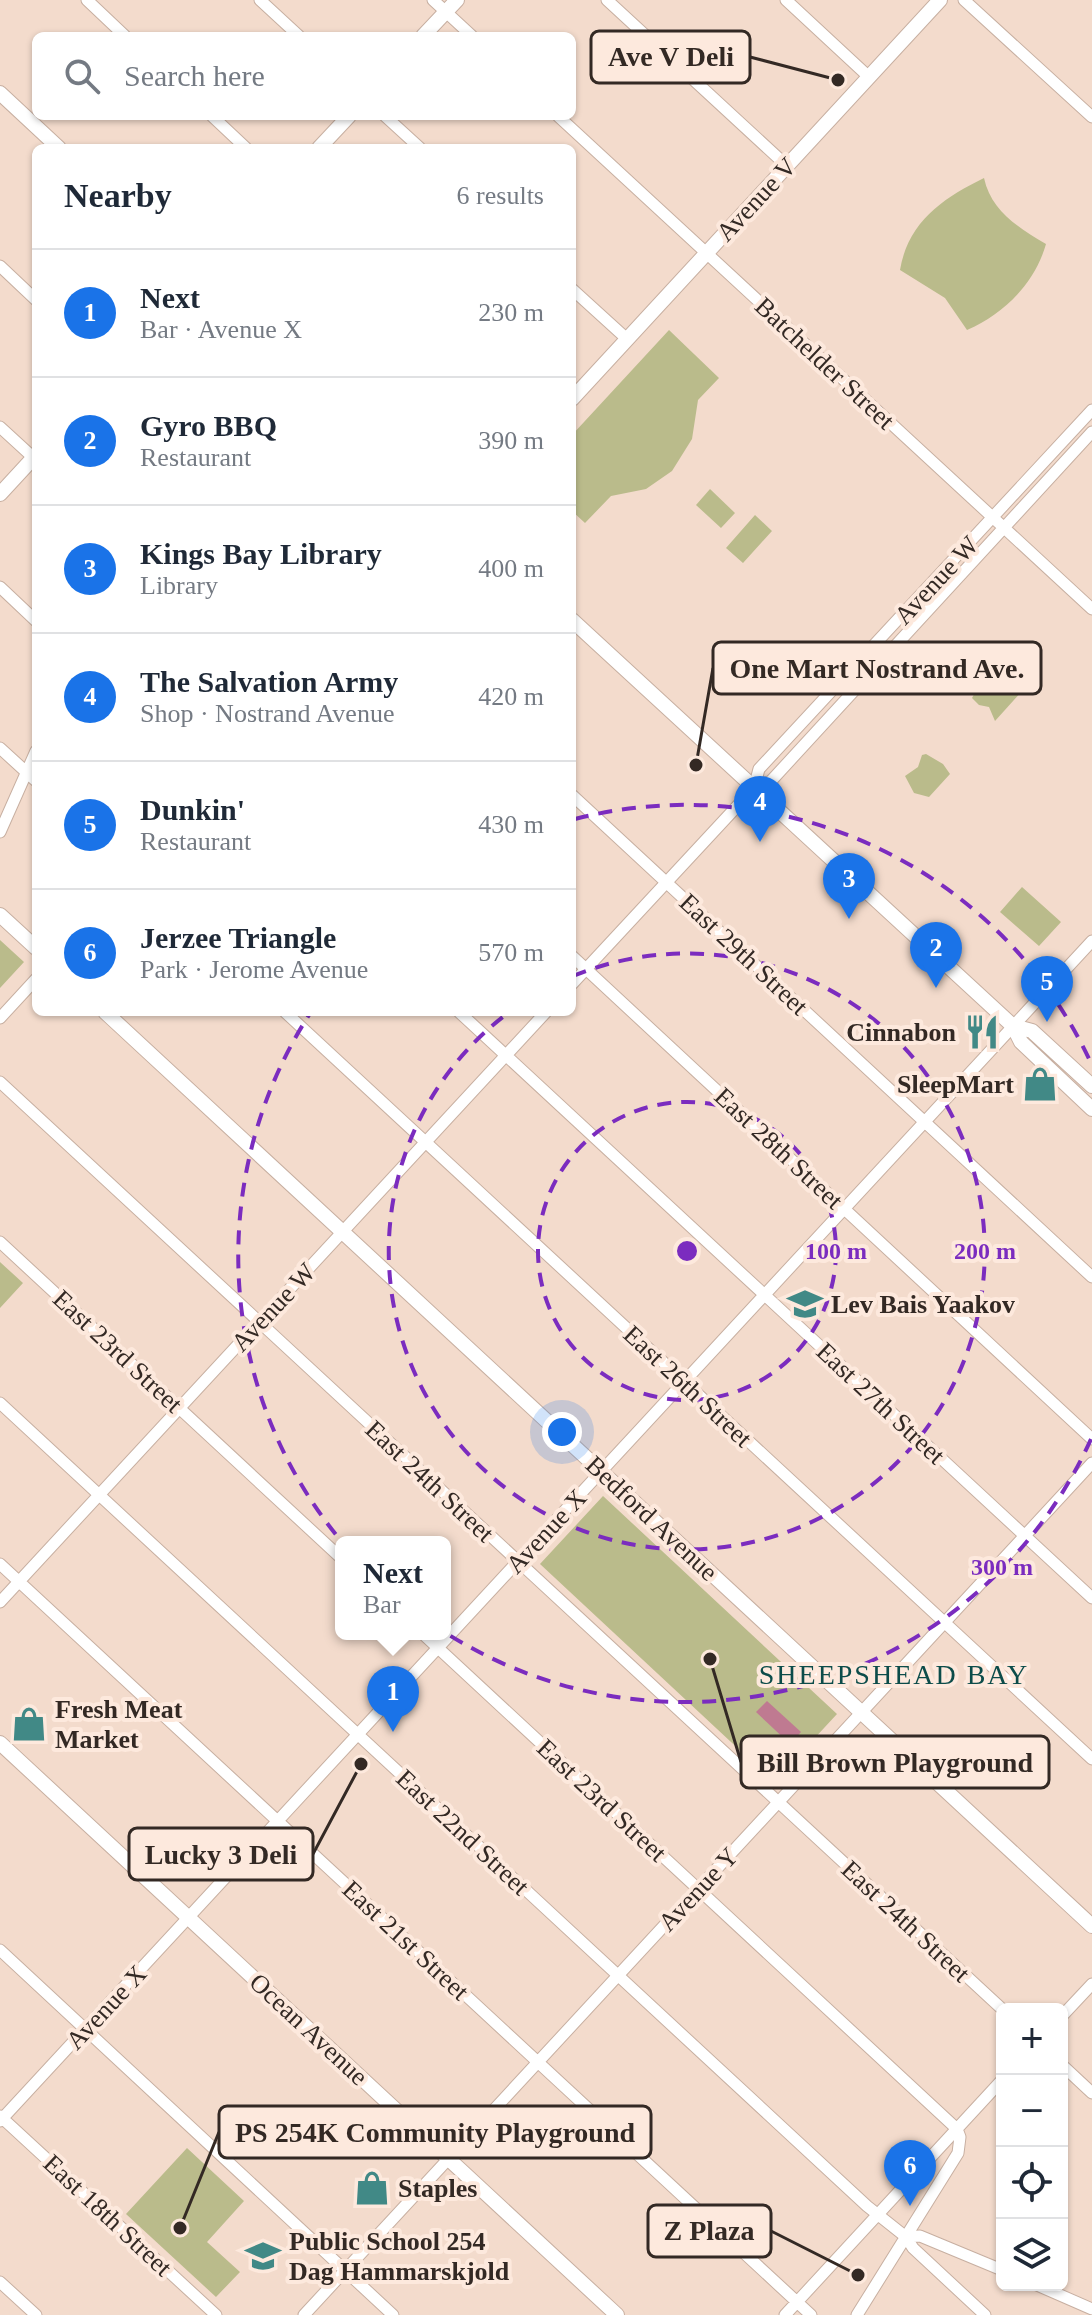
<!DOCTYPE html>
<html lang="en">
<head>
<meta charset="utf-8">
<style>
  :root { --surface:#fff; --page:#f2f2f3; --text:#1f2937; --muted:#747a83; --line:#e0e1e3; --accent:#1a73e8 }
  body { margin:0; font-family:"Times New Roman",serif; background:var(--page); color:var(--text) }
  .controls { position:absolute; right:24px; bottom:24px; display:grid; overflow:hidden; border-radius:12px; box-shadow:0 2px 6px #0004 }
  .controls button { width:72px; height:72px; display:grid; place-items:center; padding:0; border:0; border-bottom:2px solid var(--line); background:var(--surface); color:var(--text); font:40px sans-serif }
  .you { position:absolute; left:562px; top:1432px; width:28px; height:28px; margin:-20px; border:6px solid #fff; border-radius:50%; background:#1a73e8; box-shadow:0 0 0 12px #1a73e833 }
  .badge { display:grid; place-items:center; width:52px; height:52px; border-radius:50%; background:var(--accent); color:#fff; font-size:26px; font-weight:700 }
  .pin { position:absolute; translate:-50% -66px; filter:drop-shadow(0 2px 4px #0008) }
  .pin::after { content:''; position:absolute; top:42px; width:28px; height:24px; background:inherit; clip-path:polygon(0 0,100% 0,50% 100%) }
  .popup { position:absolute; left:335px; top:1536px; width:116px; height:104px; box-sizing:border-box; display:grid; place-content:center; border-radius:12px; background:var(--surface); filter:drop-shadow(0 2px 6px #0005); font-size:26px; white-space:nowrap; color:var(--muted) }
  .popup b { font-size:30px; color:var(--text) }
  .popup::after { content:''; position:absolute; left:50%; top:100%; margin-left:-16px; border:16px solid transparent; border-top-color:var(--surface) }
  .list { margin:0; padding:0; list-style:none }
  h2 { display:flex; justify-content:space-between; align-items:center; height:104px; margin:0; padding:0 32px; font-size:34px }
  h2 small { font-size:26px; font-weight:400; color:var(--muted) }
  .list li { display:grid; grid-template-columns:52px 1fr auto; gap:24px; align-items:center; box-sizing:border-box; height:128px; padding:0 32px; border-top:2px solid var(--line) }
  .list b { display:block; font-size:30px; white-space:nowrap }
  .list p { margin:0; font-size:26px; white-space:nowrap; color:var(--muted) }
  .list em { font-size:26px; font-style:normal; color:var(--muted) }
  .icon { flex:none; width:44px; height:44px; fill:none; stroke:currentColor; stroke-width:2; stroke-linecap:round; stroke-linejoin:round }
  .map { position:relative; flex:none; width:1092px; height:2315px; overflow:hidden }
  .search { position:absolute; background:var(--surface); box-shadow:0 2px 6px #0004; left:32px; top:32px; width:544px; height:88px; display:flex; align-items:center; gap:20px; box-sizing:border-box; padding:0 28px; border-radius:12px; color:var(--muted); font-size:30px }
  .panel { position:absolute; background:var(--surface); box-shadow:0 2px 6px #0004; left:32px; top:144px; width:544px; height:872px; border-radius:12px }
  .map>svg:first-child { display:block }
  .green { fill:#babb8b }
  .water { fill:#bf7a91 }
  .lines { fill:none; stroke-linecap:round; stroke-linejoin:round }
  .minor-casing { stroke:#c7afa1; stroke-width:13 }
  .major-casing { stroke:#c7afa1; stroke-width:16 }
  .minor { stroke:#fff; stroke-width:11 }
  .major { stroke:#fff; stroke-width:14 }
  .ring { fill:none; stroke:#7b2cbf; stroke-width:4; stroke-dasharray:14 10 }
  .labels { text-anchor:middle; stroke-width:8; stroke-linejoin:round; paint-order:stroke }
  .street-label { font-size:26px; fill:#332924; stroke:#fde9dd }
  .poi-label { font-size:26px; font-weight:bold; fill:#332924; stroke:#fde9dd; text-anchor:start }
  .neighbourhood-label { font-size:28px; letter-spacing:2px; fill:#0c4c4a; stroke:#fde9dd }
  .centre { fill:#7b2cbf; stroke:#fde9dd; stroke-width:4 }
  .ring-label { font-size:24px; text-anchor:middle; font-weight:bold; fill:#7b2cbf; stroke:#fde9dd; stroke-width:8; stroke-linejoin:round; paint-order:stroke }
  .leader { fill:none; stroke:#332924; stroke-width:3 }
  .callout-dot { fill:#332924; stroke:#fde9dd; stroke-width:3 }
  .callout { fill:#fde9dd; stroke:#332924; stroke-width:3 }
  .callout-label { font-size:28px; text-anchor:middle; font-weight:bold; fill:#332924 }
</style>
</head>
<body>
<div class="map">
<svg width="1092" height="2315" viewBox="0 0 1092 2315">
  <rect width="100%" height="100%" fill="#f3dbcc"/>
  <!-- green -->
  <path class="green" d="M984,178C991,211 1019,228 1046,244C1035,283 1004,314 967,330L945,298L900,270C908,222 943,198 984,178Z
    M669,330L719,378L698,400L692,439L672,471L646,489L611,496L585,523L572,511V435Z
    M710,489L735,513L721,528L696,505Z
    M755,515L772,531L743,563L726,548Z
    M1001,671L1011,685L1024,689L995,721L989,707L979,705L972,698L977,689H991Z
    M926,754L943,764L950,774L929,797L914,793L905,776L918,767L922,755Z
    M1022,887L1061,922L1039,946L1000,912Z
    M0,940L24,962L0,988Z
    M0,1262L23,1283L0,1308Z
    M603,1496L837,1714L774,1782L540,1564Z
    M187,2148L244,2201L207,2242L240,2272L216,2297L126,2214Z"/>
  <!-- water -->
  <path class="water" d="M767,1701L801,1732L790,1744L756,1712Z"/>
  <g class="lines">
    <!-- minor casing -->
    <g class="minor-casing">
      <path id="minor" d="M87,0L125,36
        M260,0L299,36
        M433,0L472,36
        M607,0L787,166
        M786,0L869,77
        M964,0L1092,117
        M212,116L246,148
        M385,116L420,148
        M558,116L1092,609
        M0,266L36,300
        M572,289L627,339
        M0,427L36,460
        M0,587L36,621
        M0,748L36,781
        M754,788L759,769L1092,410
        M572,795L1092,1277
        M0,832L36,751
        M572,956L1092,1439
        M572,984L754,788L771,781L1092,432
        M285,1012L1092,1759
        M459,1012L1092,1598
        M0,1018L36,979
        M0,1082L1002,2009
        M0,1242L341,1558
        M0,1403L867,2206L906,2237L920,2236L1002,2270
        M0,1564L811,2315
        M0,1602L546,1012
        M423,1634L957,2129L960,2137L958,2153L857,2315
        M0,1950L393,2315
        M1062,2016L1092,1984
        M1062,2065L1092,2093
        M0,2116L216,2315
        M0,2121L1092,941
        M906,2237L913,2248L985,2315
        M0,2282L36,2315
        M1037,2285L1092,2309
        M304,2315L1092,1463
        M785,2315L1002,2080"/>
    </g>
    <!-- major casing -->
    <g class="major-casing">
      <path id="major" d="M423,36L457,0
        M0,93L59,148
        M319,148L349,116
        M572,399L940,0
        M0,494L36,455
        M572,620L1013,1026L1021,1042L1092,1109
        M0,915L36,948
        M105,1012L1092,1926
        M1013,1026L1032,1031L1092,1086
        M0,1743L617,2315"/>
    </g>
    <!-- minor -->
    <use href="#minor" class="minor"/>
    <!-- major -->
    <use href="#major" class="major"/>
  </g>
  <!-- distance rings -->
  <g class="ring">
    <circle cx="687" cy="1251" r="149"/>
    <path d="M573 976A298 298 0 1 1 508 1013"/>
    <path d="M1091 1439A446 446 0 1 1 309 1015M575 819A446 446 0 0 1 1091 1063"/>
  </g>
  <!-- icons -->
  <defs>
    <g id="restaurant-bare" transform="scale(2.76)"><path d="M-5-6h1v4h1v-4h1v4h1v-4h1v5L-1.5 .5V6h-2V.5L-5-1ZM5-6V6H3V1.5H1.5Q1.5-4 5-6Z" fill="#418986" stroke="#fde9dd" stroke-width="2.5" paint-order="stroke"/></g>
    <g id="shop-bare" transform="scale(2.76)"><path d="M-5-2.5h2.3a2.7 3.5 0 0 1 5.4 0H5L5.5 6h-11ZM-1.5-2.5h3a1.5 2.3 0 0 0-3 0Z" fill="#418986" stroke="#fde9dd" stroke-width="2.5" paint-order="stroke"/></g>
    <g id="school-bare" transform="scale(2.76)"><path d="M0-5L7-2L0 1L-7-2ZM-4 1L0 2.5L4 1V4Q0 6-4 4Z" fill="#418986" stroke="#fde9dd" stroke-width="2.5" paint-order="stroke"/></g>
  </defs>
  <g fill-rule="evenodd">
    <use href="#restaurant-bare" x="982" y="1032"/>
    <use href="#shop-bare" x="1040" y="1084"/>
    <use href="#school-bare" x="805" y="1304"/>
    <use href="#shop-bare" x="29" y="1724"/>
    <use href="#shop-bare" x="372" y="2188"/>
    <use href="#school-bare" x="263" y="2256"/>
  </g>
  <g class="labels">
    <!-- street labels -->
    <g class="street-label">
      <text transform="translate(756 199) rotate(-47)" y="9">Avenue V</text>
      <text transform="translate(825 363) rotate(43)" y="9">Batchelder Street</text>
      <text transform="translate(936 580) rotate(-47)" y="9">Avenue W</text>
      <text transform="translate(744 954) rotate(43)" y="9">East 29th Street</text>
      <text transform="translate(779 1148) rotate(43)" y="9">East 28th Street</text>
      <text transform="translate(273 1307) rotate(-47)" y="9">Avenue W</text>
      <text transform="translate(118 1351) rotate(43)" y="9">East 23rd Street</text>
      <text transform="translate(688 1386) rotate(43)" y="9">East 26th Street</text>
      <text transform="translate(881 1403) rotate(43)" y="9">East 27th Street</text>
      <text transform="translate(430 1481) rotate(43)" y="9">East 24th Street</text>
      <text transform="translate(652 1518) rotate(43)" y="9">Bedford Avenue</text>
      <text transform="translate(546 1531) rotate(-47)" y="9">Avenue X</text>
      <text transform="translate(602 1800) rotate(43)" y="9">East 23rd Street</text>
      <text transform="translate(463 1832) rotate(43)" y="9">East 22nd Street</text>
      <text transform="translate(698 1889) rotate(-47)" y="9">Avenue Y</text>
      <text transform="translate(906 1921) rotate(43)" y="9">East 24th Street</text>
      <text transform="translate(406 1940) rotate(43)" y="9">East 21st Street</text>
      <text transform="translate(106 2007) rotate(-47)" y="9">Avenue X</text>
      <text transform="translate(309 2029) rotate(43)" y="9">Ocean Avenue</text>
      <text transform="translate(108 2215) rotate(43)" y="9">East 18th Street</text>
    </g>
    <!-- poi labels -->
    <g class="poi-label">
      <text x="956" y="1041" text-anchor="end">Cinnabon</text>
      <text x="1014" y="1093" text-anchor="end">SleepMart</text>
      <text x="831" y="1313">Lev Bais Yaakov</text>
      <text x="55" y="1718">Fresh Meat<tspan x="55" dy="30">Market</tspan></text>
      <text x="398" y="2197">Staples</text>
      <text x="289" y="2250">Public School 254<tspan x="289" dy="30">Dag Hammarskjold</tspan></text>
    </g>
    <!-- neighbourhood labels -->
    <g class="neighbourhood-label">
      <text x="894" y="1684">SHEEPSHEAD BAY</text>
    </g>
  </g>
  <circle cx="687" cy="1251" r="12" class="centre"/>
  <g class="ring-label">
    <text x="836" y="1259">100 m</text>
    <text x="985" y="1259">200 m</text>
    <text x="1002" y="1575">300 m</text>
  </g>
  <!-- callouts -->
  <path class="leader" d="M838 80L750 57M696 765L713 668M710 1659L741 1762M361 1764L313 1854M180 2228L219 2132M858 2275L771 2231"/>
  <g class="callout-dot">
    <circle cx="838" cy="80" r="8"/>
    <circle cx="696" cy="765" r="8"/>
    <circle cx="710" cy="1659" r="8"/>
    <circle cx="361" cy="1764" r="8"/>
    <circle cx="180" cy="2228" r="8"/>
    <circle cx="858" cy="2275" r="8"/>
  </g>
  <g class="callout">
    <rect x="591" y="31" width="159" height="52" rx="8"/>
    <rect x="713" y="642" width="328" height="52" rx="8"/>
    <rect x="741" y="1736" width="308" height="52" rx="8"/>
    <rect x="129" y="1828" width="184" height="52" rx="8"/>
    <rect x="219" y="2106" width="432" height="52" rx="8"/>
    <rect x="648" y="2205" width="123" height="52" rx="8"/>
  </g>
  <g class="callout-label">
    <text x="671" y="66">Ave V Deli</text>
    <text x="877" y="678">One Mart Nostrand Ave.</text>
    <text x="895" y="1772">Bill Brown Playground</text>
    <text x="221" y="1864">Lucky 3 Deli</text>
    <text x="435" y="2142">PS 254K Community Playground</text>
    <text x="709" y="2240">Z Plaza</text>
  </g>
</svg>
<div class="controls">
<button>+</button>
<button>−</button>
<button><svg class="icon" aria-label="locate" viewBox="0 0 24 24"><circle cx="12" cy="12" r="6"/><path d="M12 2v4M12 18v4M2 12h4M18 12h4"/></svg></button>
<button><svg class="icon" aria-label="layers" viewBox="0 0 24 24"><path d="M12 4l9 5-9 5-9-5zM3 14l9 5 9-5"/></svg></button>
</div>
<div class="you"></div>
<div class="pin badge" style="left:393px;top:1732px">1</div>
<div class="popup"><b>Next</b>Bar</div>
<div class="pin badge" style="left:936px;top:988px">2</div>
<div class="pin badge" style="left:849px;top:919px">3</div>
<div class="pin badge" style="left:760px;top:842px">4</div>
<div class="pin badge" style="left:1047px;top:1022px">5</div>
<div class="pin badge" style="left:910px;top:2206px">6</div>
<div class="search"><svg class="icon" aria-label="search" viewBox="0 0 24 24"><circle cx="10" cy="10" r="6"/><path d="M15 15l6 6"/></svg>Search here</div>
<section class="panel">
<h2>Nearby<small>6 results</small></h2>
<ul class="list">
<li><span class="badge">1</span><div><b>Next</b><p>Bar · Avenue X</p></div><em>230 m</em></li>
<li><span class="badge">2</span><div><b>Gyro BBQ</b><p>Restaurant</p></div><em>390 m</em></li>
<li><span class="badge">3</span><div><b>Kings Bay Library</b><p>Library</p></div><em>400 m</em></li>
<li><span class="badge">4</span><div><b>The Salvation Army</b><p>Shop · Nostrand Avenue</p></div><em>420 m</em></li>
<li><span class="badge">5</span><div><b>Dunkin'</b><p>Restaurant</p></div><em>430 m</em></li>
<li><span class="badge">6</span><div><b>Jerzee Triangle</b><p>Park · Jerome Avenue</p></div><em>570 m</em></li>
</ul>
</section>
</div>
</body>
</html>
